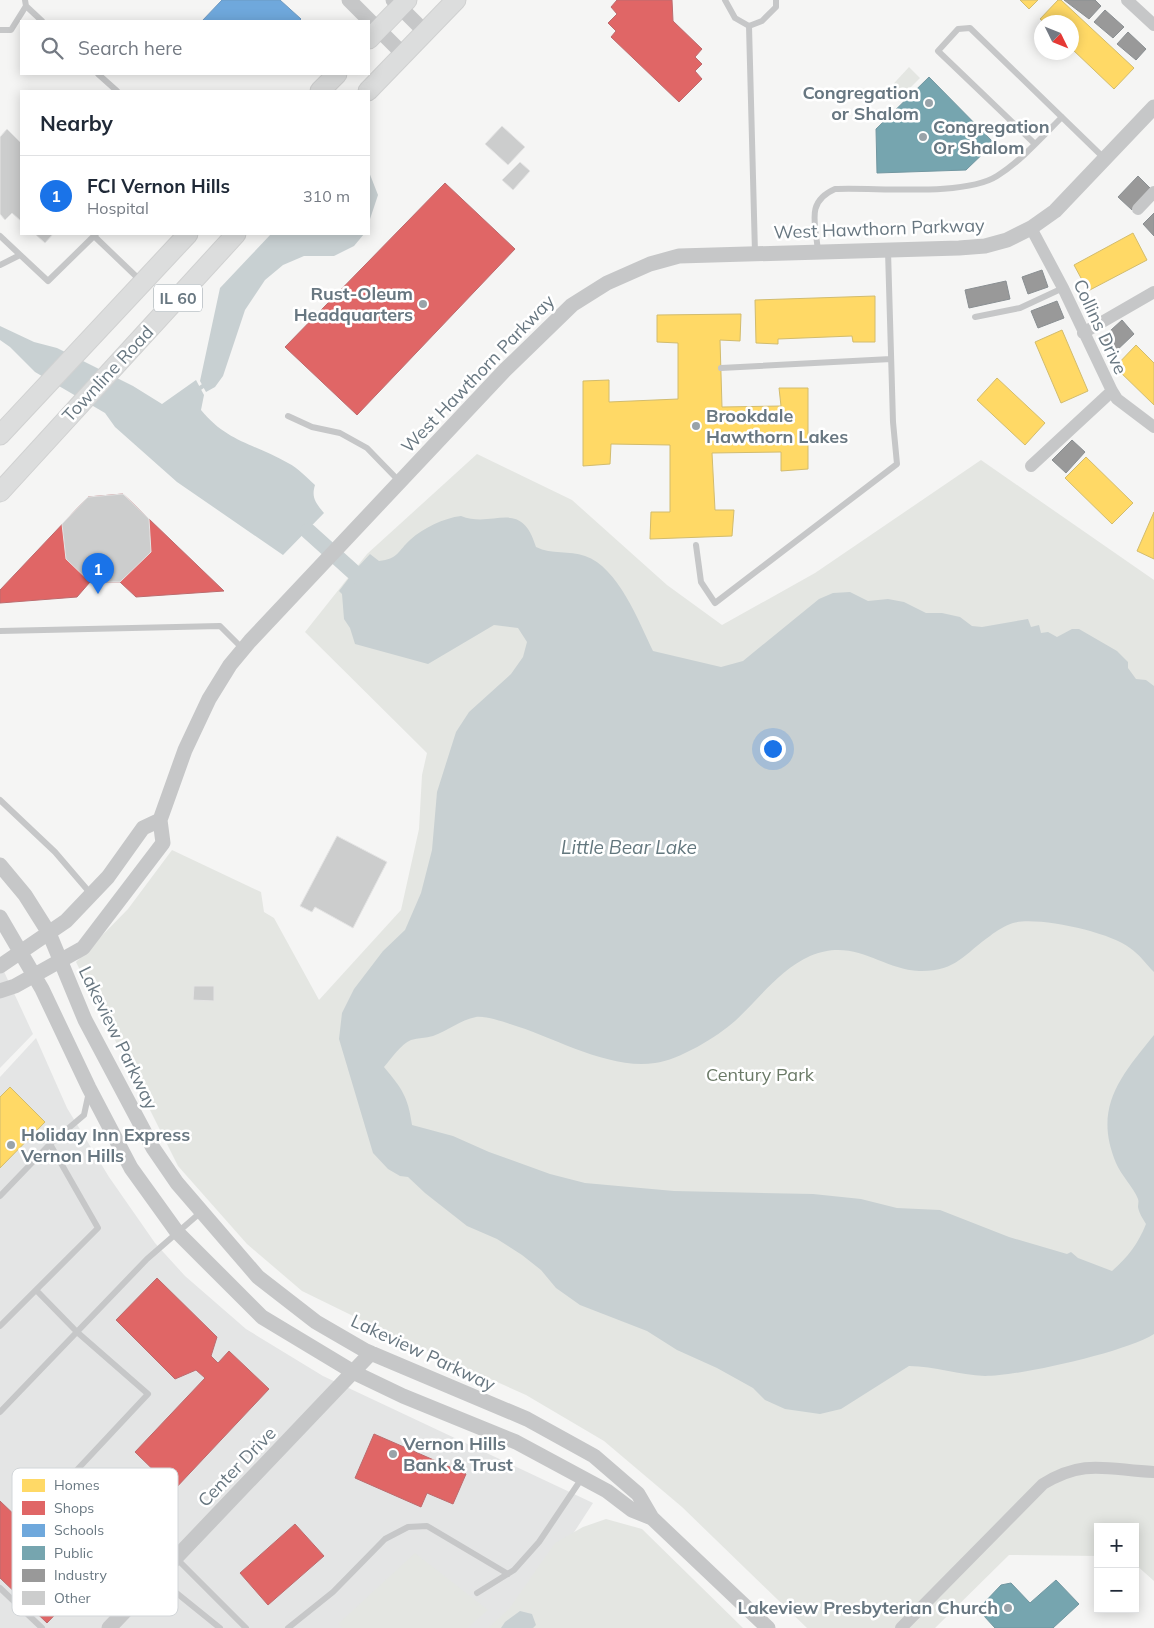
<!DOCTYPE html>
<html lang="en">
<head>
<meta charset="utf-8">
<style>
  :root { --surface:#fff; --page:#f2f2f3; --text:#1f2937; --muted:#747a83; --line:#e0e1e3; --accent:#1a73e8 }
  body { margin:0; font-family:Mulish,sans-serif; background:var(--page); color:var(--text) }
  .controls { position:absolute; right:15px; bottom:15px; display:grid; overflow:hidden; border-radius:0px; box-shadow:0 2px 12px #0003 }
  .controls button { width:45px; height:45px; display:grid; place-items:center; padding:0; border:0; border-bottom:1px solid var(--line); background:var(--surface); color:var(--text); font:25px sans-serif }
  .compass { position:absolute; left:1034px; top:15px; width:45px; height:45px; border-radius:50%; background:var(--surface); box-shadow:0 2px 12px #0003; rotate:133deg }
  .you { position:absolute; left:772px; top:748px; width:18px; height:18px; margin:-12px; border:4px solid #fff; border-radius:50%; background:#1a73e8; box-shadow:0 0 0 8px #1a73e833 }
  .badge { display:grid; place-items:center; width:32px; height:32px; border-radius:50%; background:var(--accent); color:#fff; font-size:16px; font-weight:700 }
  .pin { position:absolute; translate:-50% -41px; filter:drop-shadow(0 1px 2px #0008) }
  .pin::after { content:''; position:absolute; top:26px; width:18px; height:15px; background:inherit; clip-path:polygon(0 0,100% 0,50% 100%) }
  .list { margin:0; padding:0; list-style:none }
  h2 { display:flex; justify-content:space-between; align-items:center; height:65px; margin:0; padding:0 20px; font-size:21px }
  h2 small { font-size:16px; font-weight:400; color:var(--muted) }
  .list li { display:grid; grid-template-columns:32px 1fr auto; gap:15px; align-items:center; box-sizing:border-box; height:80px; padding:0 20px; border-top:1px solid var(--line) }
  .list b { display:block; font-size:19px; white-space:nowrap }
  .list p { margin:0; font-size:16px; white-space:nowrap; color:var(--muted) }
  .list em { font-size:16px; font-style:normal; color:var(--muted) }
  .icon { flex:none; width:28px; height:28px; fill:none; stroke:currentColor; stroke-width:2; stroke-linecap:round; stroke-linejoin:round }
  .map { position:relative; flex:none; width:1154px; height:1628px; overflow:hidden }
  .search { position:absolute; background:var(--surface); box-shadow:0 2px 12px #0003; left:20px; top:20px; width:350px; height:55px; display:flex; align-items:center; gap:12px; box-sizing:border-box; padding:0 18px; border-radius:0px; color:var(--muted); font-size:19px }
  .panel { position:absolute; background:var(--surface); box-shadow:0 2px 12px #0003; left:20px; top:90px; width:350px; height:145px; border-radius:0px }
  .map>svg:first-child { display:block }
  .built { fill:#e4e5e5 }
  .green { fill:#e4e6e2 }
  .water { fill:#c8d0d2 }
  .homes { fill:#ffd966; stroke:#d2bc6e }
  .shops { fill:#e06666; stroke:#bc6b6e }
  .schools { fill:#6fa8dc; stroke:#6d99c1 }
  .public { fill:#76a5af; stroke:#7297a1 }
  .industry { fill:#999; stroke:#8a8f92 }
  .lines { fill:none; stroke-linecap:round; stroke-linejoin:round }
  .stream { stroke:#c8d0d2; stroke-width:4.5 }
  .canal { stroke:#c8d0d2; stroke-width:16 }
  .building { fill:#cccdcd; stroke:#e4e4e4 }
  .primary-casing { stroke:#d0d1d1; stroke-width:21 }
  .service { stroke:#c6c7c8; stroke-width:6 }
  .minor { stroke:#c6c7c8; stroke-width:12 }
  .tertiary { stroke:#c6c7c8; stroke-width:15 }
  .primary { stroke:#dcdddd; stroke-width:19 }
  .poi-dot { fill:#99a3a9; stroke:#fff; stroke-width:2 }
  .labels { text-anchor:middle; stroke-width:5; stroke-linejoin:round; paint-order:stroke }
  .shield { fill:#fff; stroke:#95a0a7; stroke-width:1 }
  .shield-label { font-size:16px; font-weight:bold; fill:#687781 }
  .poi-label { font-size:18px; font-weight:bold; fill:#687781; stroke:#fff; text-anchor:start }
  .street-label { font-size:18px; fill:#687781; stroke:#fff }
  .park-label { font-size:18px; fill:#6a7966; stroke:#fff }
  .water-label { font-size:19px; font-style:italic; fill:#63777e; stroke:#fff }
  .key { fill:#fff; stroke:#d2d6d9; stroke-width:1 }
  .key-label { font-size:14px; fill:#687781 }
</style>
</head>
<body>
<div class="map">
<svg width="1154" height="1628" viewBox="0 0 1154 1628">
  <rect width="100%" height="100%" fill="#f5f5f4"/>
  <!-- built -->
  <path class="built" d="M0,963L33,1034L0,1068Z
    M36,1038L67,1108L109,1177L155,1243L185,1276L246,1329L323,1376L593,1503L512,1628H0V1077Z"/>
  <!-- green -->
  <path class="green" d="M909,67L920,78L897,101L885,93Z
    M477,454L572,500L667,585L722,625L815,573L981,460L1154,580V1581L1135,1564V1527H1098V1556L1009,1555L935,1628H807L682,1507L604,1441L526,1395L394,1336L302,1291L247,1244L178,1166L76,962L128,909L172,850L261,892L264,912L274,918L319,1000L401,910L419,829L422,775L427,753L305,632L367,554Z
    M606,1519L642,1529L743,1628H488L509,1609L555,1543L583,1527Z
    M415,1553L488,1610L467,1628H343L338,1624Z"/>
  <!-- water -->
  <path class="water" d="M369,172L378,195L369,222Z
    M271,234H364L354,246L334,256H304L283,265L265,280L245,310L223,376L215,387L206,392L200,381L220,288Z
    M0,326L34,342L57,348L133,386L162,404L196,380L204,395L201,410C227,442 255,444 288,463C298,468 307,478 315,485C311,498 316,503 324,513L283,555L177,482L115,427L105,413L35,372L10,347L0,340Z
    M461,516C494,529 521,497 536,547C552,555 569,550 585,556C618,567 639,622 653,651L721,667L743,661L819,599L833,593L850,592L868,601L888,599L904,602L926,613H942L960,617L972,626L982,627L1028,619L1031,627L1039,625L1041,633L1048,632L1057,637L1072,629H1079L1117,651L1128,662V668L1136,679L1146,680L1154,686V972C1146,964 1139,954 1130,948C1110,932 1037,916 1013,923C1006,925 996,931 990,936C964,954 956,972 919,971C880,969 855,937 810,956C779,970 759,999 735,1021C717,1037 679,1060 655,1063C608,1070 554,1037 510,1024C500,1021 486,1016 476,1017C460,1020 448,1031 433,1036C426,1038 418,1038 411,1040C401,1044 391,1059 384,1067C402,1089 408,1096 412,1125L453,1136L489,1152L550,1174L585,1183L674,1191L813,1194L861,1199L897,1208L940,1210L1009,1237L1067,1254L1071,1252L1078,1258L1112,1271C1128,1257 1138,1244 1146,1224C1143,1219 1139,1213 1138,1207C1138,1204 1139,1202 1138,1199C1134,1188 1121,1175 1116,1163C1093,1108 1120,1077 1154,1035V1334C1126,1352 1019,1376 985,1376C959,1375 935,1366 909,1366L841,1409L820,1414L785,1409L765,1400L753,1388L717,1368L677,1350L647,1331L580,1305L556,1288L541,1270L522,1255L497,1239L467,1226L425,1193L408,1177L400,1176L388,1169L373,1153L339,1039L342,1013L354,989L383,951L405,930L421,893L432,850L437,792L456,732L469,712L511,674L523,657L527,642L518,628L494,625L428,664L355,644L350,628L344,619L342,594L339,591L352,574L358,579L362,574L356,569L370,554L379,561C398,559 398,551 410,540C423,528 444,518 461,516Z
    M520,1611L532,1614L536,1625L533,1628H501L505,1622Z"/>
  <!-- homes -->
  <path class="homes" d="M1020,0H1038L1029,9Z
    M1058,0H1061L1134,68L1114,89L1072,49V22H1044L1040,19Z
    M1133,233L1147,260L1088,291L1074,265Z
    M875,296V342H853L852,336L778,339V344L756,343L755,300Z
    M741,314L740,341L720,340L722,407L781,406L779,388H808V469L781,471V452L712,453L715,510H734L732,536L650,539L651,512H670V445L611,444L610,464L583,466V381L609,380V402L678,399V343L657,342V315Z
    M1062,330L1088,391L1061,403L1035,342Z
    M1136,345L1154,363V405L1115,367Z
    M997,378L1045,423L1025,445L977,400Z
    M1086,457L1133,503L1112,524L1065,478Z
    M1154,512V559L1137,551Z
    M10,1087L45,1122L0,1168V1097Z"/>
  <!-- shops -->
  <path class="shops" d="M617,0H672L673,21L702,49L695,57L702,64L695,71L702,79L679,102L611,37L616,31L608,23L617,14L611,7Z
    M445,183L515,249L357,415L285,347Z
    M123,494L224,591L136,597L120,582H90L77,597L0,603V590L88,497Z
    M157,1278L217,1337L211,1356L218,1363L229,1351L269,1389L174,1490L135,1452L205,1378L196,1370L175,1379L116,1320Z
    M374,1434L466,1474L453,1504L427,1493L421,1507L355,1478Z
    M105,1484L144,1522L47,1623L0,1578V1501L46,1545Z
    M295,1524L324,1556L268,1605L240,1573Z"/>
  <!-- schools -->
  <path class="schools" d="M222,0H280L301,19L299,21H202Z"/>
  <!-- public -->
  <path class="public" d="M929,77L994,143L966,170L877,173L876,129Z
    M1056,1580L1079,1604L1053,1628H995L984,1616L983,1604L1001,1585L1011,1583L1030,1603Z"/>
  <!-- industry -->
  <path class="industry" d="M1064,0H1095L1101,6L1089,19Z
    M1105,10L1124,27L1113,38L1094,22Z
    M1128,32L1146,49L1136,60L1117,44Z
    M1138,176L1151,189L1132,210L1118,197Z
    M1154,213V236L1143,224Z
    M1042,270L1048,287L1028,294L1022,277Z
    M1006,281L1010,299L969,308L965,290Z
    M1057,301L1064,318L1038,328L1031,311Z
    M1122,320L1134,334L1113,354L1100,340Z
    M1072,440L1085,452L1066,473L1052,460Z"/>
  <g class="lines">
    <!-- stream -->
    <path class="stream" d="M200,388L203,386"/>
    <!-- canal -->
    <path class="canal" d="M308,531L359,577"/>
  </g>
  <!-- building -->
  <path class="building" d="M502,126L525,147L508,165L485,144Z
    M7,129L21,143V221L12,213L5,220L0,214V137Z
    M520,162L530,171L513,190L502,180Z
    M35,234H53L45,243Z
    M123,494L149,519L151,552L120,582H90L66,559L62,524L88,497Z
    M337,836L387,862L353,928L315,907L312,912L300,906Z
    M194,986H214V1001L193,1000Z"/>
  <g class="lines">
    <!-- primary casing -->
    <g class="primary-casing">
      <path id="primary" d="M369,39L407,0
        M320,91L337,74
        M368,91L456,0
        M0,435L188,234
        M0,492L236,234"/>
    </g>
    <!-- service -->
    <path class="service" d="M25,0L26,6L42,21
      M725,0L735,18L749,26L762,21L776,7V0
      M749,26L755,253
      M0,30H11L26,6
      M98,74L117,91
      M1035,144L938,51L958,29L970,28L1105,159
      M0,236L48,281L96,234
      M94,236L142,282
      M818,252C816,224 805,202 835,189C876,187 964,197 997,176C1021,161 1042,137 1062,117
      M0,265L20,255
      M975,317L1020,308L1063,288
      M721,368L891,359
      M288,416L312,427L340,433L367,448L400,482
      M696,545L701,582L715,603L897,464L893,422L888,251
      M0,631L220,626L243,649
      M0,800L55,852L91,894
      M50,1144L84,1115L89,1092
      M0,1196L50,1144L98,1228L0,1326
      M36,1290L77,1332L148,1394L75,1472
      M0,1412L147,1259L201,1212
      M176,1558L246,1628
      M158,1578L220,1628
      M0,1588L42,1628
      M477,1593L514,1570L539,1542L582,1478
      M288,1628L333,1592L385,1539L408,1527L427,1526L508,1574"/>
    <!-- minor -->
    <path class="minor" d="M1127,0L1154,25
      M1138,209L1154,192
      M1031,228L1063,288L1112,391L1117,399L1154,427
      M1083,333L1154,292
      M1031,466L1112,391
      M901,1628L1043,1484C1085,1458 1108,1470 1154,1472"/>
    <!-- tertiary -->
    <path class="tertiary" d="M349,0L403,54
      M393,0L425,32
      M0,865L25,895L49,933L85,1020L153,1148L177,1183L258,1277L316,1322L366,1351L527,1419L594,1456L638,1494L652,1518L768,1628
      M0,917L42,989L89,1088L131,1168L177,1232L262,1317L355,1373L403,1396L516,1442L607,1491L632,1510L652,1518
      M0,966L66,921L108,877L143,828L160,820
      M0,991L15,986L83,948L163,843L160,820L185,750L209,699L230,665L250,641L505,370L572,305L607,283L650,264L679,256L959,248L985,246L1007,240L1031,228L1055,211L1154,107
      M109,1628L371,1353"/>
    <!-- primary -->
    <use href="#primary" class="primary"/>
  </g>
  <!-- markers -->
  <g class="poi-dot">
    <circle cx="929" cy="103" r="5"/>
    <circle cx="923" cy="137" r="5"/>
    <circle cx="423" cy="304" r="5"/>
    <circle cx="696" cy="426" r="5"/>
    <circle cx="11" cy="1145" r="5"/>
    <circle cx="393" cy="1454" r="5"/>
    <circle cx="1008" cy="1608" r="5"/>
  </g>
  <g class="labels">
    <!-- shield labels -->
    <rect class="shield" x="154" y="284.5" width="48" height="27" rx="4"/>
    <g class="shield-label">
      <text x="178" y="304">IL 60</text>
    </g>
    <!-- poi labels -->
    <g class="poi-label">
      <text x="919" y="99" text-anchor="end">Congregation<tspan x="919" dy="21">or Shalom</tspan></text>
      <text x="933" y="133">Congregation<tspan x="933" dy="21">Or Shalom</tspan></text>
      <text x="413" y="300" text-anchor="end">Rust-Oleum<tspan x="413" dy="21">Headquarters</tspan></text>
      <text x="706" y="422">Brookdale<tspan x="706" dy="21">Hawthorn Lakes</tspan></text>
      <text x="21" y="1141">Holiday Inn Express<tspan x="21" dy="21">Vernon Hills</tspan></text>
      <text x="403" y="1450">Vernon Hills<tspan x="403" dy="21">Bank &amp; Trust</tspan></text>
      <text x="998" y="1614" text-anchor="end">Lakeview Presbyterian Church</text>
    </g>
    <!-- street labels -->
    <g class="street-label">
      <text transform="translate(879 229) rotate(-2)" y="6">West Hawthorn Parkway</text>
      <text transform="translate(1100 327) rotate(65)" y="6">Collins Drive</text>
      <text transform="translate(108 374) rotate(-47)" y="6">Townline Road</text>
      <text transform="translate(478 374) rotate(-46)" y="6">West Hawthorn Parkway</text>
      <text transform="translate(118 1038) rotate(64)" y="6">Lakeview Parkway</text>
      <text transform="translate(423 1353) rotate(25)" y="6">Lakeview Parkway</text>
      <text transform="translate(237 1467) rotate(-46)" y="6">Center Drive</text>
    </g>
    <!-- park labels -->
    <g class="park-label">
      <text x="760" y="1081">Century Park</text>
    </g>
    <!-- water labels -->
    <g class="water-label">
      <text x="629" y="854">Little Bear Lake</text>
    </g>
  </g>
  <!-- legend -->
  <rect x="12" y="1468" width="166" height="148" rx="8" class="key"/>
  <rect x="22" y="1479" width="23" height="13" fill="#ffd966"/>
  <rect x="22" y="1501" width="23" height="14" fill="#e06666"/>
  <rect x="22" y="1524" width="23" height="13" fill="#6fa8dc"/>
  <rect x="22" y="1546" width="23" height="14" fill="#76a5af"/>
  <rect x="22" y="1569" width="23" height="13" fill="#999"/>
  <rect x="22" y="1591" width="23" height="14" fill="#cccdcd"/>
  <g class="key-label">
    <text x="54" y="1490">Homes</text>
    <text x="54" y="1513">Shops</text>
    <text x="54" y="1535">Schools</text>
    <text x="54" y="1558">Public</text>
    <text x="54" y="1580">Industry</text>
    <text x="54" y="1603">Other</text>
  </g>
</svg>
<div class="controls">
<button>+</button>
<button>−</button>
</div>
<svg class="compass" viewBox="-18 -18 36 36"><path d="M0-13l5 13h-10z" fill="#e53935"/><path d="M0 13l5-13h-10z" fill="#747a83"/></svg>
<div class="you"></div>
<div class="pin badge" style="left:98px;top:594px">1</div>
<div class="search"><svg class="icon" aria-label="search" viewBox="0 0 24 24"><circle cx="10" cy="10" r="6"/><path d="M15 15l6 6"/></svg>Search here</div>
<section class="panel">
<h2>Nearby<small></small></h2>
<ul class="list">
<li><span class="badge">1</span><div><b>FCI Vernon Hills</b><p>Hospital</p></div><em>310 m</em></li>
</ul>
</section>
</div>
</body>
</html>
